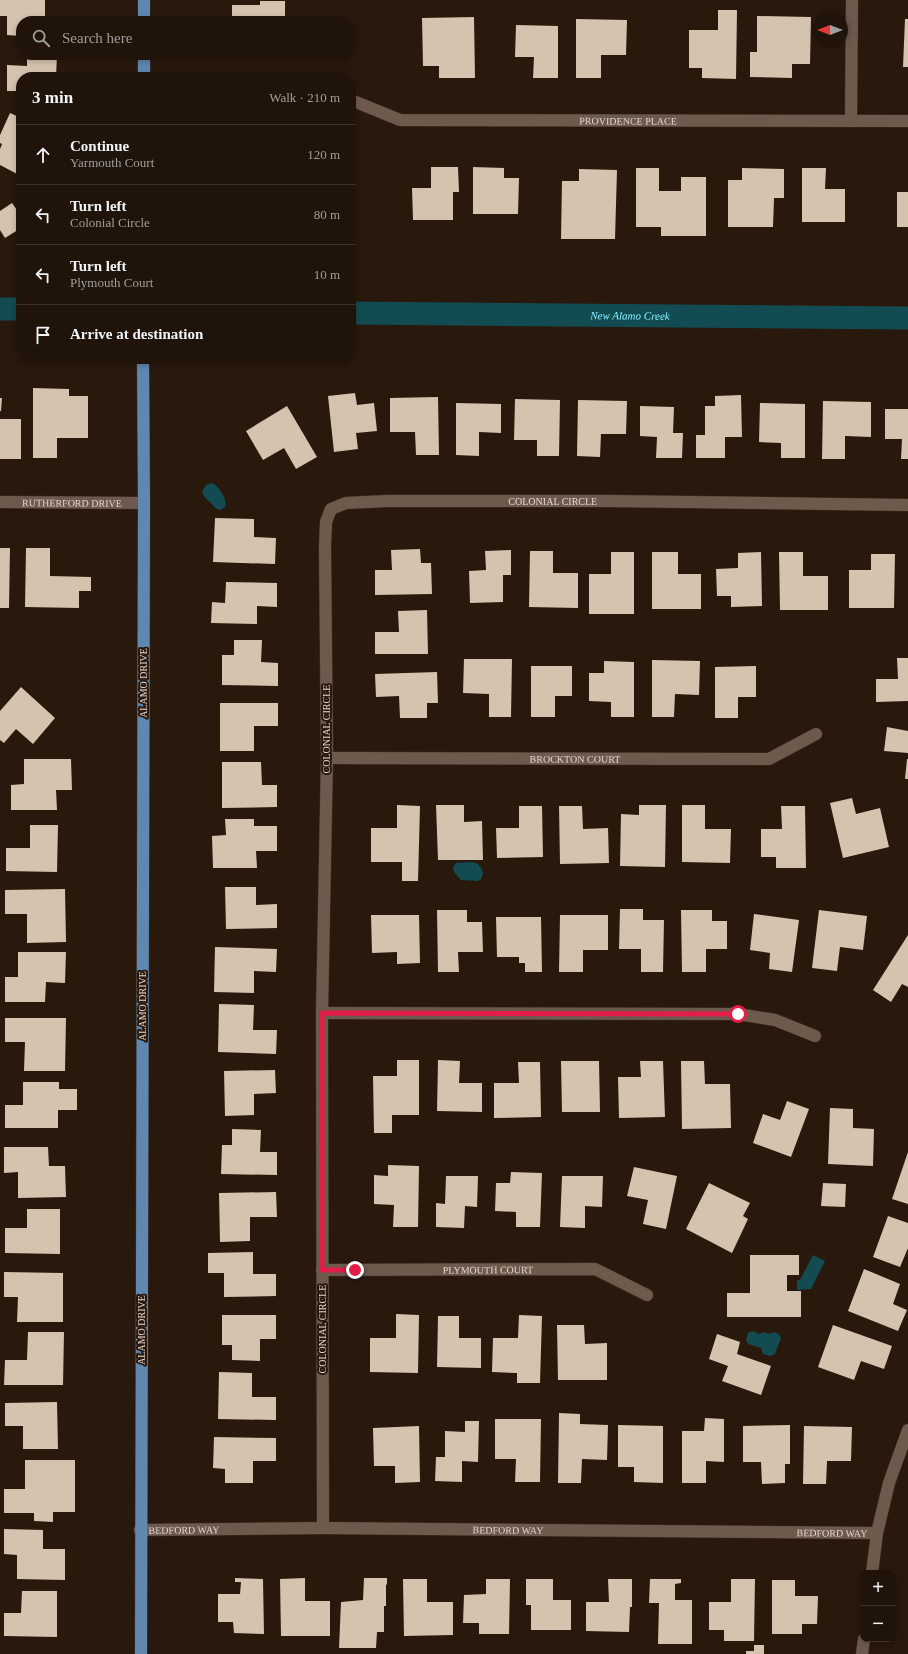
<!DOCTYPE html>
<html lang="en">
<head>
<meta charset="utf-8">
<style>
  :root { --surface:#1f130a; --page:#2c2018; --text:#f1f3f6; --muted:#a19e9c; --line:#3c322b }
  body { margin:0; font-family:Georgia,serif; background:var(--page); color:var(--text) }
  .controls { position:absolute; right:12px; bottom:12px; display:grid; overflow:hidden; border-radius:8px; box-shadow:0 2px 6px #0003 }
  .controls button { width:36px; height:36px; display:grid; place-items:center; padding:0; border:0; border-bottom:1px solid var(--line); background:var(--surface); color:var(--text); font:20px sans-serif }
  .compass { position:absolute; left:812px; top:12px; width:36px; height:36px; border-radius:50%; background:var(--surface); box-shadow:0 2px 6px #0003; rotate:270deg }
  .stop { position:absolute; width:12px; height:12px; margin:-9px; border:3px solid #e11d48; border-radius:50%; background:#fff }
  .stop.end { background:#e11d48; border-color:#fff; box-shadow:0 1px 4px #0008 }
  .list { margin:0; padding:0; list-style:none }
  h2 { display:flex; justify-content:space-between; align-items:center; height:52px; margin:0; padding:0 16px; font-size:17px }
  h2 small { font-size:13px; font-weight:400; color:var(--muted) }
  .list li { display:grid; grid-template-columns:26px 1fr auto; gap:12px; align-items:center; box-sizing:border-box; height:60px; padding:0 16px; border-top:1px solid var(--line) }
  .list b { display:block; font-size:15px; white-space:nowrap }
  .list p { margin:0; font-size:13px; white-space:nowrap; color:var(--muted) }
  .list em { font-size:13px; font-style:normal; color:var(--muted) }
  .icon { flex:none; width:22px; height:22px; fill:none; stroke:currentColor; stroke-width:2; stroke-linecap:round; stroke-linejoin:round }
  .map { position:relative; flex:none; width:908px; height:1654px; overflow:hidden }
  .search { position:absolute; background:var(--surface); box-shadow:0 2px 6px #0003; left:16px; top:16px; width:340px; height:44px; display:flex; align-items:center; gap:10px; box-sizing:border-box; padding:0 14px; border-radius:16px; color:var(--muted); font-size:15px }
  .panel { position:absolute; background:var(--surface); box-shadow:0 2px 6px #0003; left:16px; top:72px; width:340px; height:292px; border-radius:16px }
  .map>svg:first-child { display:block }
  .water { fill:#134b52 }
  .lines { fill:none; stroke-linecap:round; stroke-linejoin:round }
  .canal { stroke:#134b52; stroke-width:23 }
  .building { fill:#d4c3af }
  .minor-casing { stroke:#3f322d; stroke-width:13 }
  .major-casing { stroke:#3f322d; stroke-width:13 }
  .minor { stroke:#6e5a4d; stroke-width:12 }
  .major { stroke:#5f87af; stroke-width:12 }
  .route { stroke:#e11d48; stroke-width:5 }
  .labels { text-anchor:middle; stroke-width:4; stroke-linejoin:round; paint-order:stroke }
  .street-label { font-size:10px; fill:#e0d4cd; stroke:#29190d }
  .water-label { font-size:11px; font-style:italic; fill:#84eefc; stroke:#29190d }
</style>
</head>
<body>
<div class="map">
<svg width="908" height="1654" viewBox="0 0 908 1654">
  <rect width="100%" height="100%" fill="#29190d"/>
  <!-- water -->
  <path class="water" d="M212,483C219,486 228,500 225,507L220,510L215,508C211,501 205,500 202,492L206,485Z
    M472,862C479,863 481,867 483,873L481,879L478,881L461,880L454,872L453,867L456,863Z
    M813,1255L825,1261L811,1289L797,1290V1280H800Z
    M752,1331L759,1334L763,1332L770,1334L774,1332L779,1334L781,1338L775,1354L770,1356L763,1354L761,1348L748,1344L746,1340L748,1333Z"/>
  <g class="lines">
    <!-- canal -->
    <g class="canal">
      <path d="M0,309H21"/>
      <path id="s1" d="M351,313L908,318"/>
    </g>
  </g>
  <!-- building -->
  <path class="building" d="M0,0H45V21H21V36L7,35V16H0Z
    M260,1H285V21H232V5H260Z
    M718,10H737L736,79L702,78V68H689V30H718Z
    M757,16L811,17L810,64H792V78L750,77V52H757Z
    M474,17L475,78H439V66H423L422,18Z
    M576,19L627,20L626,55H601V78H576Z
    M905,19H908V67H903Z
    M516,25L558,26V78H533L534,57H515Z
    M27,55H57L56,77H21V91H7V65L27,66Z
    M10,113L21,118V176L0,165V149L2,144L0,143V135Z
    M431,167H458L459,192H453V220H413L412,188H431Z
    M473,167L504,168V178H519L518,214H473Z
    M636,168H659V191H681V177H706V236H661V227H636Z
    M742,168L784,169V198H774L773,227H728V180H742Z
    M802,168H826L825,189H845V222H802Z
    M579,169L617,170L615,239H561L562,181H579Z
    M897,192H908V227H897Z
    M12,203L21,216V228L5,238L0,230V211Z
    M33,388L69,389V396H88V438H57V458H33Z
    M355,393L357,405L374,403L377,431L356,433L358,449L334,452L328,396Z
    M741,395L742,437H725V458H696V435H705V406H715V396Z
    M438,397L439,455H416L415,432H390V398Z
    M0,398H2L1,411H0Z
    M515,399L560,400L559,456H537V440H514Z
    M578,400L627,401L626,434H601L600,457L577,456Z
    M823,401L871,402V437L845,436V459H822Z
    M456,403L501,404V433L479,432V456L456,455Z
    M760,403L805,404V458H781V443L759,442Z
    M287,406L317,457L296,469L284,448L263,460L246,431Z
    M640,406L674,407L673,433H683L682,458H656L657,437L640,436Z
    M885,409H908V459H901L902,439H885Z
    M0,419H21V459H0Z
    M215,518L254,519V537L276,538L275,564L213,562Z
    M0,548H10L9,608H0Z
    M26,548H50V576L91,577V591H79V608L25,607Z
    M420,549L421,563H431L432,594L375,595V570H392L391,550Z
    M511,550V575H503V602L470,603L469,571L486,570L485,551Z
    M530,551H553V573H578V608L529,607Z
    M611,552H634V614H589V574H611Z
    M652,552H678V574H701V609H652Z
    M761,552L762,606L731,607V596H717L716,569L738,568V553Z
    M779,552H803V576H828V610H780Z
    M871,554H895L894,608H849V570H871Z
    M226,582L277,583V607L257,606V624L211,623L212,602L225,603Z
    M427,610L428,654H375V632H399L398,611Z
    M234,640H262L261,662L278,663V686L222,685V655H234Z
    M897,658H908V701L876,702V679H898Z
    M464,659H512L511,717H489V694L463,693Z
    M652,660L700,661L699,695L675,694L674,717H652Z
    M604,661L634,662V717H611V702L589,701V673H604Z
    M531,666H572V696H555V717H531Z
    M756,666V697H738V718H715V667Z
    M437,672L438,703H427V718H400L399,696L376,697L375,674Z
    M21,687L55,718L33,744L16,729L4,743L0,740V711Z
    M220,703H278V726H254V751H220Z
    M887,727L908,731V753L884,751Z
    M24,759H71L72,790H56L57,810H11V785L24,784Z
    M907,759H908V779H905Z
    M222,762H261L262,785H277V807L222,808Z
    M852,798L856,814L880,808L889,847L843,858L830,803Z
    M397,805L420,806L418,881H402V862H371V828H397Z
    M436,805H464V822L482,821L483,860H438Z
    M639,805H666L665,867L620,866L621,814L639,815Z
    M682,805H705V829H731L730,863L682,862Z
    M519,806H542L543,857L497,858L496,828H519Z
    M559,806H582L583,829L608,828L609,863L560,864Z
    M781,806H805L806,868H776V857H761V829H782Z
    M225,819H254V826H277V851H256L257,868H213L212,836L226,835Z
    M30,825H58L57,872L6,871V848H30Z
    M225,887H256V905L277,904V928L226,929Z
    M65,889L66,942L27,943V914H5V890Z
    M620,909H643V920H664L663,972H641V949H619Z
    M437,910H467V922H482L483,952H458L459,972H438Z
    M681,910H712V921H727V949H706V972H682Z
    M819,910L867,916L863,950L840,947L837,971L812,968Z
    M754,914L799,920L792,972L769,969L770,953L750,950Z
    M371,915H419L420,963L397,964V952L372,953Z
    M560,915H608V950H583V972H559Z
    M496,917H541L542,972H525V963H519V957H497Z
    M908,935V987L902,984L891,1002L873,990Z
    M215,947L277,949L276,972L254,971V993L214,992Z
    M18,952H66L65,983L46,982L45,1002H5V977H18Z
    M219,1004L254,1005L253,1030H277L276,1054L218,1052Z
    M5,1018H66L65,1071H24L25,1042H5Z
    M397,1060H419V1115H392V1133H374L373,1076H397Z
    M438,1060L460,1061L459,1083H482V1112L437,1111Z
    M561,1061H599L600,1112H562Z
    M640,1061H663L665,1117L619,1118L618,1077H641Z
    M681,1061H704L705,1084H730L731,1128L682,1129Z
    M518,1062H540L541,1117L494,1118V1083H519Z
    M275,1070L276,1093L254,1094V1115L225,1116L224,1071Z
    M23,1082H59V1089H77V1110H58V1128H5V1105H23Z
    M787,1101L809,1109L791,1157L753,1143L763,1114L780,1120Z
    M830,1108L853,1109V1128L874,1129L873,1166L828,1164Z
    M232,1129L261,1130L260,1152H277V1175L221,1174L222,1145H232Z
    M4,1147H48L49,1166H65L66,1197L18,1198V1172L4,1173Z
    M908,1152V1204L892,1199Z
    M388,1165L419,1166L418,1227H393L394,1205L374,1204V1175L388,1176Z
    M634,1167L677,1176L666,1229L643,1224L648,1200L627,1196Z
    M511,1172L542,1173L540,1227H516V1212L495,1211L496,1183H510Z
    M446,1176H478L477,1207L465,1206L464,1228L436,1227V1203L445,1204Z
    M562,1176H603L602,1207L585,1206V1228L560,1227Z
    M709,1183L750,1203L743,1216L748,1219L732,1253L686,1229Z
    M823,1183L846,1184L845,1207L821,1206Z
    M276,1192L277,1217H250V1241L220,1242L219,1193Z
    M27,1209H60V1254L5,1253V1228H27Z
    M888,1216L908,1223V1248L900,1267L873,1257Z
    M253,1252V1274H276V1296L224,1297V1273H208V1253Z
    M750,1255H799V1275H787V1291H801V1317H727V1293H750Z
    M864,1269L900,1284L893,1304L907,1310L898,1331L848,1311Z
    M4,1272L63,1273V1322H17L18,1297H4Z
    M396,1314L419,1315L418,1373L370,1372V1338H396Z
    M222,1315H276V1339H260V1361L232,1360V1345H222Z
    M519,1315L542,1316L540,1383H517V1373L492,1372L493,1338H518Z
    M438,1316H459V1338H481V1368L437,1367Z
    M557,1325H584L585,1344L607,1343V1380H558Z
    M833,1325L892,1346L884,1369L861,1361L854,1380L818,1367Z
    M28,1332H64L63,1385H4L5,1360H27Z
    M717,1334L740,1342L737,1354L771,1366L761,1395L722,1381L728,1366L709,1359Z
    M219,1372L252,1373V1397H276V1420L218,1419Z
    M57,1402L58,1449H23V1426H5V1403Z
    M559,1413L580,1414V1424L608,1425L607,1460L582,1459L581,1483H558Z
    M705,1418L724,1419V1462L706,1461V1483H682V1431H704Z
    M495,1419H541L540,1482H515L516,1459H495Z
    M465,1421H479L478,1462L462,1461V1482L435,1481L436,1457H445V1431L465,1432Z
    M618,1425L663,1426V1483L634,1482V1467H618Z
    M790,1425V1464H785V1483L762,1484L761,1462H743V1426Z
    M419,1426L420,1482L395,1483V1466H374L373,1428Z
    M804,1426L852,1427L851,1461H827L826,1484H803Z
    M214,1437L276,1438V1461H253V1483H225V1469L213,1468Z
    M25,1460H75V1512H53V1522L34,1521V1513H4V1489H25Z
    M4,1529L43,1530V1549H65V1580L17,1579V1555L4,1554Z
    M235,1578L263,1579L264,1634L234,1633L233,1622H218V1594H240L241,1582H235Z
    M305,1578V1601H330V1636H281L280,1579Z
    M364,1578H387V1584L386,1585V1606H384V1632H377L376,1648H339L341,1602L363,1600Z
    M403,1579H427V1602H453V1635L404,1636Z
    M486,1579H510L509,1634H479V1623H463L464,1595L486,1594Z
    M526,1579H553V1600H571V1630H531V1605H526Z
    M608,1579H632V1607H630L629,1632L586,1631V1602H609Z
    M650,1579H681V1583L675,1584V1600H692V1644H658L659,1603H649Z
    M731,1579H755L754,1641H724V1630H709V1602H731Z
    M772,1580H795V1596H818L817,1624H802V1634H772Z
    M22,1591H57V1637L4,1636V1613H21Z
    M754,1645H764V1654H746V1651H754Z"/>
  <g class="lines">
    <!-- minor casing -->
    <g class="minor-casing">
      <g id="minor">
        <path id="s2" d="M351,100L400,120L908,121"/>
        <path d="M851,121L852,0"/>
        <path id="s3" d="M0,502L144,503"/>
        <path id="s4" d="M327,758L769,759L816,734"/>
        <path d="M322,1013L738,1014L775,1020L815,1036"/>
        <path id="s5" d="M322,1270L595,1269L647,1295"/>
        <path id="s6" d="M323,1528L322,1013L327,758L325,547L326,522L331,509L346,503L387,501H610L908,505"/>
        <path id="s7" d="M140,1530L323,1528L877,1533"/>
        <path d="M872,1573L877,1533L889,1483L908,1430"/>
        <path d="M862,1654L864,1639"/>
      </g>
    </g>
    <!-- major casing -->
    <g class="major-casing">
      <path id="major" d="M144,21V0
        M144,77V55
        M141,1654L144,503L143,359"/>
    </g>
    <!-- minor -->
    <use href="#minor" class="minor"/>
    <!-- major -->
    <use href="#major" class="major"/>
  </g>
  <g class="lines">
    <!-- route -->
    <path class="route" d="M355,1270H322V1013L738,1014"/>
  </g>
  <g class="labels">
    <!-- street labels -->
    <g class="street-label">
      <text dy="4" stroke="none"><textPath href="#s2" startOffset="281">PROVIDENCE PLACE</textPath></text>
      <text dy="4" stroke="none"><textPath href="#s6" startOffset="1243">COLONIAL CIRCLE</textPath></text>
      <text dy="4" stroke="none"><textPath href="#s3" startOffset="72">RUTHERFORD DRIVE</textPath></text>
      <text transform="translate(143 683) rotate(-90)" y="4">ALAMO DRIVE</text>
      <text transform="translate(326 729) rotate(-90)" y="4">COLONIAL CIRCLE</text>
      <text dy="4" stroke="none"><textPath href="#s4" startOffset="248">BROCKTON COURT</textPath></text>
      <text transform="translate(142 1006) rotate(-90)" y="4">ALAMO DRIVE</text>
      <text dy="4" stroke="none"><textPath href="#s5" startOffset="166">PLYMOUTH COURT</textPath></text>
      <text transform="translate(322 1329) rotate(-90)" y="4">COLONIAL CIRCLE</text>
      <text transform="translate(141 1330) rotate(-90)" y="4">ALAMO DRIVE</text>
      <text dy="4" stroke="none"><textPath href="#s7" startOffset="368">BEDFORD WAY</textPath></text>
      <text dy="4" stroke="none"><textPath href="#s7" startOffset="44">BEDFORD WAY</textPath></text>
      <text dy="4" stroke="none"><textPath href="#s7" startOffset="692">BEDFORD WAY</textPath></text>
    </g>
    <!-- water labels -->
    <g class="water-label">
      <text dy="4" stroke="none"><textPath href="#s1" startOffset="279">New Alamo Creek</textPath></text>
    </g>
  </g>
</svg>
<div class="controls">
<button>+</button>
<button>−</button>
</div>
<svg class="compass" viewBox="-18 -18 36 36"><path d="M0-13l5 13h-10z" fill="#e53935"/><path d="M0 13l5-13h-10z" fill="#a19e9c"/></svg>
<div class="stop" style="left:738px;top:1014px"></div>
<div class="stop end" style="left:355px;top:1270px"></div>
<div class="search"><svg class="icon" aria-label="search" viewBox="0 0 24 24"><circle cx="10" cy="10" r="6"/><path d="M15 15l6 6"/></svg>Search here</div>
<section class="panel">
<h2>3 min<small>Walk · 210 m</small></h2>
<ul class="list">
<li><svg class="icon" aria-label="ahead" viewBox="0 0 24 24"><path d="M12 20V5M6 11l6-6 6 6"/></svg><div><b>Continue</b><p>Yarmouth Court</p></div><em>120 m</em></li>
<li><svg class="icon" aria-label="left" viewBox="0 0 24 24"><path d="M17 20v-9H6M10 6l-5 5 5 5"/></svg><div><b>Turn left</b><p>Colonial Circle</p></div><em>80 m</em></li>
<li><svg class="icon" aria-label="left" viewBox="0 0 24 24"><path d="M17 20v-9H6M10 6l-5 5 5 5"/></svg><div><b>Turn left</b><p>Plymouth Court</p></div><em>10 m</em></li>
<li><svg class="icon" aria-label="arrive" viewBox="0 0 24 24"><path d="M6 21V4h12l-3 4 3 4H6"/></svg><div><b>Arrive at destination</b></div></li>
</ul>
</section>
</div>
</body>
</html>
